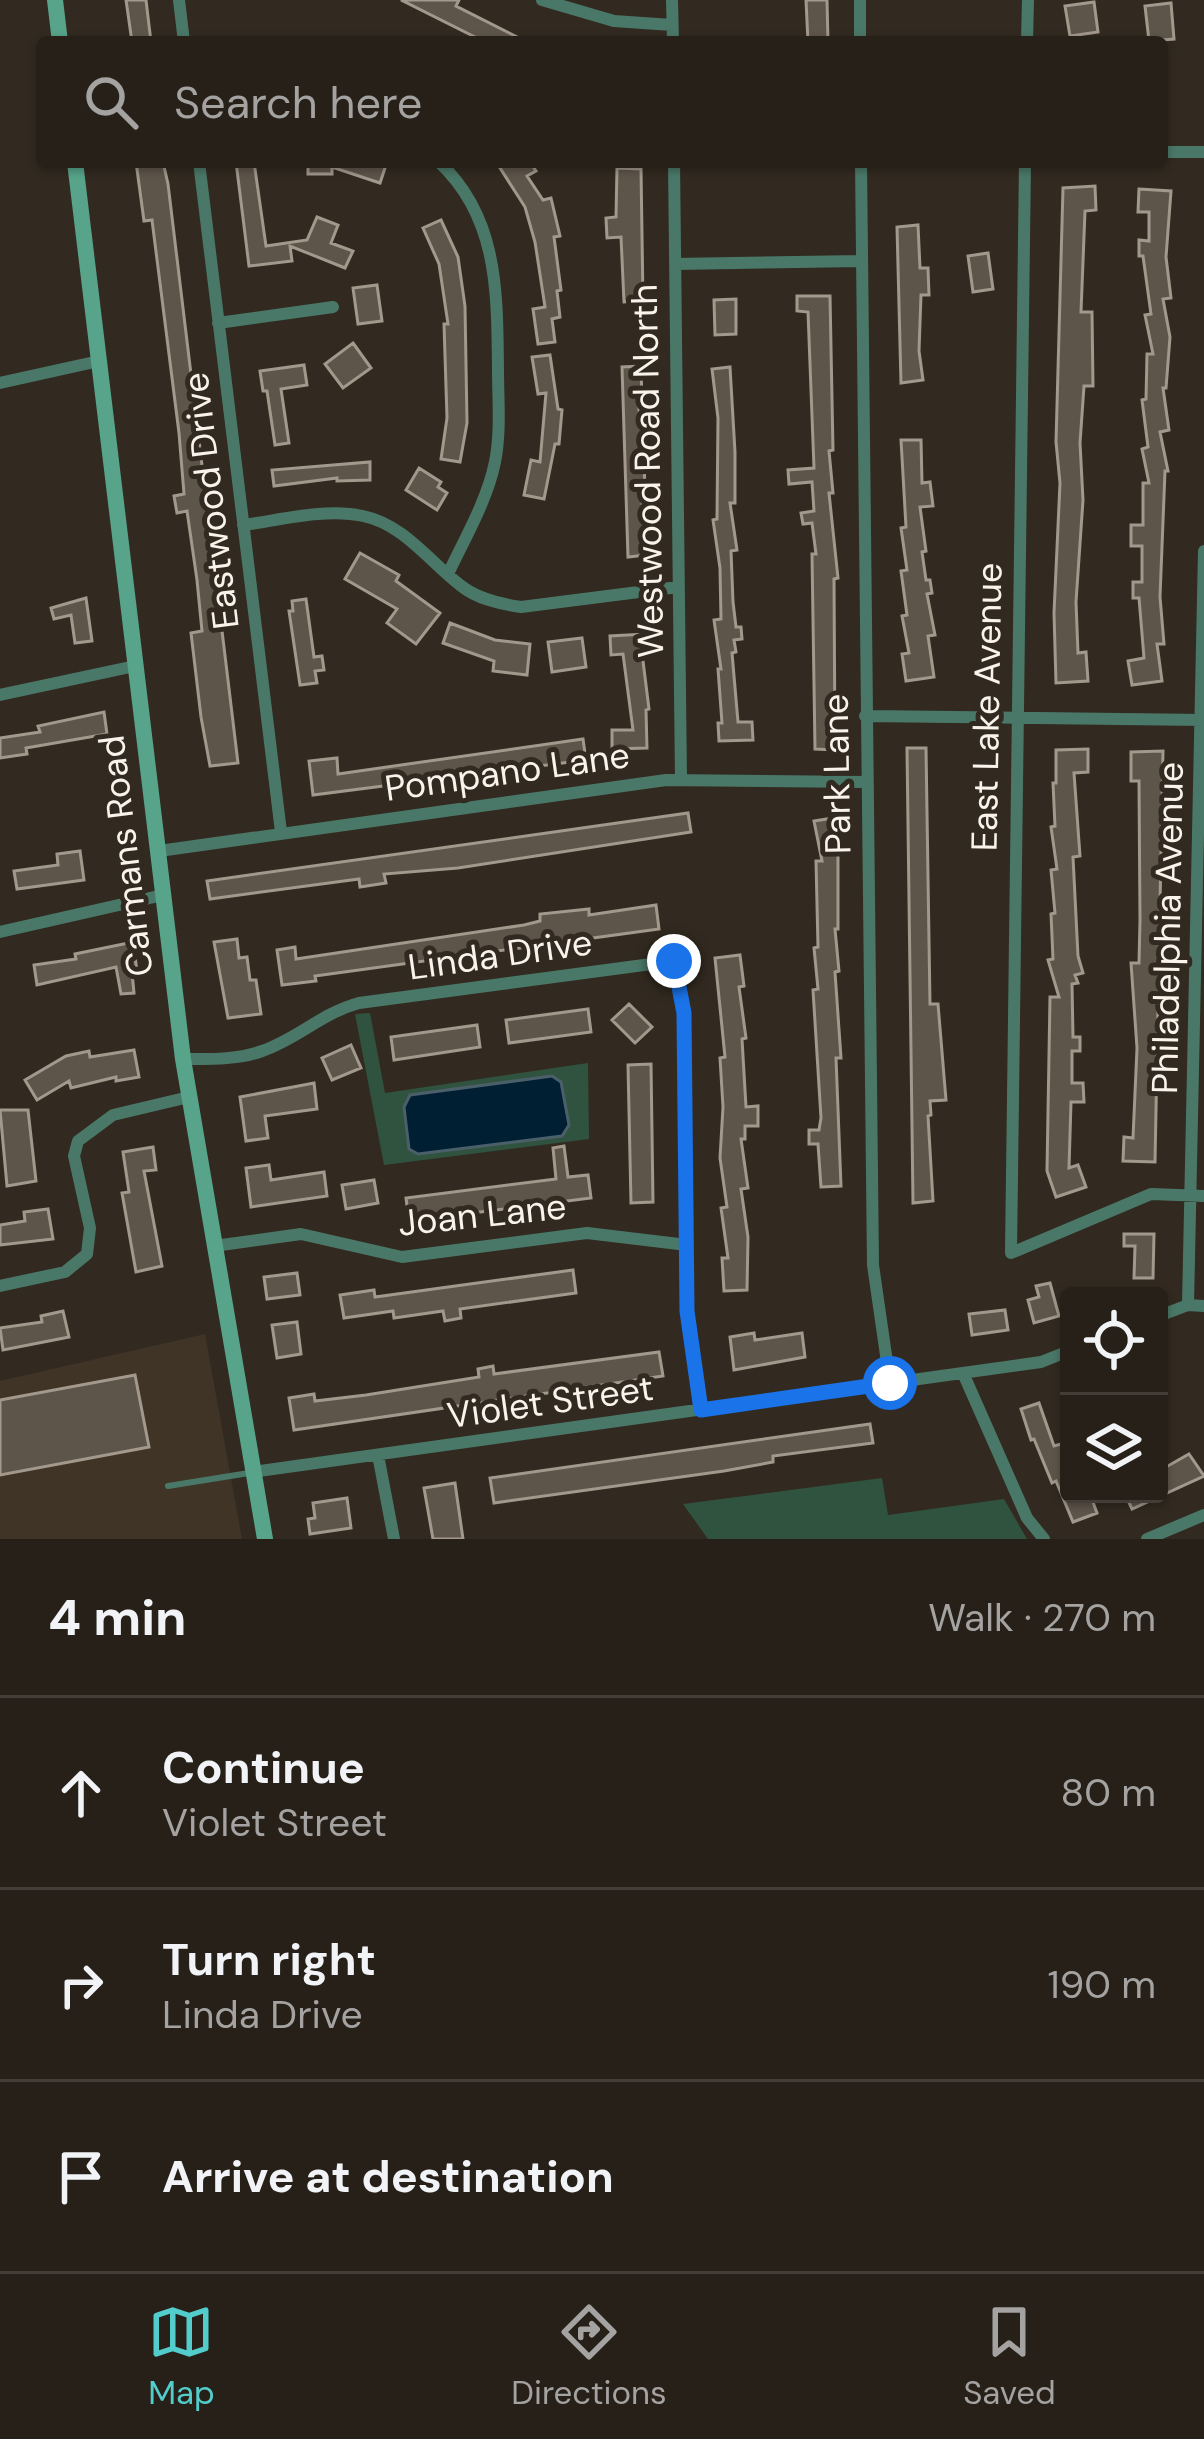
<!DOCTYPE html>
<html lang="en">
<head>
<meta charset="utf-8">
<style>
  :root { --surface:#262018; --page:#2e2821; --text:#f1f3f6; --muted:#a4a3a2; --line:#423e37; --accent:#53cdcb }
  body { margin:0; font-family:"DM Sans",sans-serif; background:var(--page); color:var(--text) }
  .controls { position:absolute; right:36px; bottom:36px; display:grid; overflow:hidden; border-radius:12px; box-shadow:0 3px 9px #0004 }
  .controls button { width:108px; height:108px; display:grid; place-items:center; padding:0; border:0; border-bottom:3px solid var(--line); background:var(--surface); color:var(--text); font:60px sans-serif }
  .stop { position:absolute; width:36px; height:36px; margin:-27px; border:9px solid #1a73e8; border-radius:50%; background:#fff }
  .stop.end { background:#1a73e8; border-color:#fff; box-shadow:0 3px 12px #0008 }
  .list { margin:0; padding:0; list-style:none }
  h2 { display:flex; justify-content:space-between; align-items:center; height:156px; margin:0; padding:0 48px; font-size:51px }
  h2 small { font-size:39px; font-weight:400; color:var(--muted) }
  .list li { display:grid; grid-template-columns:78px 1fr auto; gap:36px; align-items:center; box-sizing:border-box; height:192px; padding:0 48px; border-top:3px solid var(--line) }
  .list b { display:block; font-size:45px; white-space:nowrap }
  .list p { margin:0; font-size:39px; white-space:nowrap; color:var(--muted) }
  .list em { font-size:39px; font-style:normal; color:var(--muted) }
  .icon { flex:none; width:66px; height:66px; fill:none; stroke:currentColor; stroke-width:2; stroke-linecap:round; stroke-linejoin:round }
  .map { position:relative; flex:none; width:1204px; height:1539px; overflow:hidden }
  .search { position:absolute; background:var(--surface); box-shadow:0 3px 9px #0004; left:36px; right:36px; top:36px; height:132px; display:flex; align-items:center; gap:30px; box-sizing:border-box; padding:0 42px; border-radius:12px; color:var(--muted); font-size:45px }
  .sheet { height:732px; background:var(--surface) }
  nav { display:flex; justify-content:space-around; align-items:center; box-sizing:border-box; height:168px; border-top:3px solid var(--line); background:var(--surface); font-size:33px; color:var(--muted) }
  nav a { display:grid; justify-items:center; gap:6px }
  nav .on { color:var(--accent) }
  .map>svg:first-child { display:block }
  .commercial { fill:#403426 }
  .green { fill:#30533f }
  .water { fill:#001f32; stroke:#4b5f6a; stroke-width:3 }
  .building { fill:#5e554a; stroke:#a2988c; stroke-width:3 }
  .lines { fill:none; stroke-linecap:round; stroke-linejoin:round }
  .lane { stroke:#4a7868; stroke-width:6 }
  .street { stroke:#4a7868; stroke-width:12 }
  .secondary { stroke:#57a48a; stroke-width:16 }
  .route { stroke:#1a73e8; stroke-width:15 }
  .labels { text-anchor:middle; stroke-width:10; stroke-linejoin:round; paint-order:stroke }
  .street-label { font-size:36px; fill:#f9f3ec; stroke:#322a20 }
</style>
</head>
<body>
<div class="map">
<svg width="1204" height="1539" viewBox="0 0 1204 1539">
  <rect width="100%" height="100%" fill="#322a20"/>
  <!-- commercial -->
  <path class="commercial" d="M205,1334L242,1539H0V1381Z"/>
  <!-- green -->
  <path class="green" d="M370,1013L385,1093L588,1063L589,1139L384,1165L355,1014Z
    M882,1478L888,1515L1004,1499L1027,1539H708L683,1504Z"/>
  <!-- water -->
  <path class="water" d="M552,1076L561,1082L569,1125L562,1136L418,1154L409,1149L404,1107L410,1095Z"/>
  <!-- building -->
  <path class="building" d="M126,0H146L151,42H132Z
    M401,0H459L456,6L527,42H485Z
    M806,0H827L828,42H808Z
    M1094,2L1098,32L1070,36L1065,6Z
    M1171,3L1174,39L1149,41L1145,6Z
    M136,162H163L168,184L238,763L210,766L201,717L191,633L202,631L197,580L187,511L177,513L174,496L184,494L179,433L152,220L144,221Z
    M236,162H254L266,246L307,240L317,217L338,225L331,243L353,251L345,268L290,246L292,261L249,266Z
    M308,162H387L380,183L332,167V174H308Z
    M509,162H530L536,171L527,176L543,200L551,198L560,236L554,237L561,290L557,291L560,317L552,319L555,342L538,344L533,309L545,307L535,242L525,207L500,168Z
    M617,168L641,169L643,301L624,302L621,237L607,238L606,218L616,217Z
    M1095,186L1096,210L1085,211L1081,312H1092L1093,386H1084L1080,443L1083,500L1076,602L1078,653L1086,652L1088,681L1056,683L1054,613L1060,483L1056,442L1063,188Z
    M1139,189L1171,191L1166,257L1171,298L1163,299L1170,337L1166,388H1163L1169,430L1160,432L1168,471H1165L1160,597L1164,644H1157L1162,681L1132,685L1128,661L1144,658L1139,598H1133V582H1142V546H1131V525H1143V483H1149L1142,449L1148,447L1142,400L1146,399L1147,354H1153L1145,315L1151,314L1143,256H1139V240L1149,241V212H1138Z
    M441,220L458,257L465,306L467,423L460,462L441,459L447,418L444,324H448L439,264L423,228Z
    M918,225L920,268H928L929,295H921L919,351L923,380L901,383L897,227Z
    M988,253L993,289L973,292L968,256Z
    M377,285L382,321L358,324L353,288Z
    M797,296H830L833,450L829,451L833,493H829L838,578L834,579L835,750L815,749L812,554H816L812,523L803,524L801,513L814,511L812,482L789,484L788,470L814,468L808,312L797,311Z
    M736,299V334L715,335L714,300Z
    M353,343L371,368L343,388L325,364Z
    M550,355L558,409L562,410L559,444H555L544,499L524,495L531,460L540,462L546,393L538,394L532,357Z
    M304,365L307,385L281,389L289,443L275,445L267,391H263L260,371Z
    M641,366L642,402H638L644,448L645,502H642L647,555L628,557L622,367Z
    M730,367L735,452V503H730L737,550L731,551L733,602L736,627H741L742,639L734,640L736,652L732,653L738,722H752L753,740L719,741L718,723H722L718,669H721L714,620L721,619L720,568L713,520L717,519L718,418L712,369Z
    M901,440H921L922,483L930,482L933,506L920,507L926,551L922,552L926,580H930L932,593L927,594L935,635L928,636L934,677L906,681L902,654L909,653L902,616L907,615L901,571L907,570L901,528L906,527Z
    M370,462V480L337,481V478L274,486L272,470Z
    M419,468L441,482L438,487L447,493L437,510L406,490Z
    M360,553L399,575L396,581L440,613L416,644L387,623L397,609L345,579Z
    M86,598L92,641L75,643L71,615L54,619L51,608Z
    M306,599L314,657L322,656L324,670L315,671L317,683L300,685L289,611H293L292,601Z
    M450,623L495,640L530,644L527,675L493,671L494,661L443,643Z
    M645,634L646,653H642L649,709L646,710L647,748L612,749V730H633L623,654L611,655L610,636Z
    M582,638L586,667L552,672L548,642Z
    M104,712L107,734L26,748L27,754L0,758V738L40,732L38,726Z
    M583,739L586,760L313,795L309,761L337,758L338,774Z
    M907,748H926L930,1004H938L946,1100L930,1101L931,1115L928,1116L933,1201L913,1203Z
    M1088,749V772L1074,773L1080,856L1073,857L1078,956L1083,973L1075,975L1078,983L1072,984L1073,1037H1080V1051H1072V1083H1083L1084,1102H1071L1069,1168L1078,1165L1086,1187L1056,1197L1047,1171L1050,997H1059L1048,960L1053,959L1051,914L1055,913L1051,870L1057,869L1051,827L1055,826L1053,783H1056V750Z
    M1163,751L1155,1162L1123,1161L1124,1137L1133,1138L1137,1048L1131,963H1139L1140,920L1139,781H1131V752Z
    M688,813L691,832L458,868L384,874L386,883L360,887L359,879L210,899L207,881Z
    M833,818L838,843V929H835L839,971L835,972L841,1058H836L841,1186L821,1187L818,1144H809V1130H819L821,1118L813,990L818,989L814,948L818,947L816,861H822L814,821Z
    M80,851L84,880L17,889L14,871L58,865L57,854Z
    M656,905L659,929L315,976L316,981L282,985L277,950L295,947L296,959L524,925L540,921V914L589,909V915Z
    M237,939L239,958L247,957L250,980H256L261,1014L228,1018L214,942Z
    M133,942L137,971L132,972L134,993L121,994L116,967L37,985L34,965L76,959L75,954Z
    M740,955L744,986L739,987L746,1038L742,1039L746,1107L758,1106V1126H745V1139H741L748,1188L741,1189L748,1237L747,1290L724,1291L722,1258H728L721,1208L727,1207L720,1158L723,1107L720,1058L725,1057L715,958Z
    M629,1004L652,1027L635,1043L612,1020Z
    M588,1009L591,1032L509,1043L506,1020Z
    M477,1025L480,1047L394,1060L391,1037Z
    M351,1045L361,1068L332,1080L322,1058Z
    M134,1050L139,1077L116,1081V1077L71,1088L69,1081L37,1100L25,1080L66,1056L89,1051L90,1057Z
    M651,1064L653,1202L631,1203L628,1065Z
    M314,1083L317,1109L265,1116L268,1138L246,1141L240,1097Z
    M0,1110H28L36,1181L7,1186Z
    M564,1146L568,1177L588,1175L591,1198L409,1221L406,1198L556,1179L553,1148Z
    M153,1147L156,1170L144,1171L162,1266L136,1272L122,1193L129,1192L123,1152Z
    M269,1165L271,1180L324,1172L327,1196L251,1207L246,1168Z
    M374,1180L378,1203L346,1209L342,1185Z
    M48,1209L53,1239L0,1245V1225L25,1221L24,1212Z
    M1124,1234H1154L1153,1278H1134L1135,1246H1124Z
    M573,1270L576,1293L460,1309L461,1318L445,1321L443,1311L394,1318L393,1311L344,1318L340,1295L374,1290L375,1297Z
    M297,1273L300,1295L267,1299L264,1277Z
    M1050,1283L1059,1316L1034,1323L1028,1300L1039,1297L1036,1286Z
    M1005,1310L1008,1330L972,1335L969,1314Z
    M63,1311L69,1337L3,1350L0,1328L42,1322L41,1316Z
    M297,1322L301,1354L277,1358L272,1325Z
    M754,1333L755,1340L802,1333L805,1357L734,1370L730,1337Z
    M659,1352L663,1376L294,1430L289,1398L314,1394L315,1401L366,1395L479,1377L478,1369L493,1366L494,1374Z
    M135,1375L149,1447L0,1475V1400Z
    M1039,1403L1054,1446L1061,1444L1069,1463V1494H1090L1097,1513L1073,1522L1056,1481L1052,1483L1034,1439L1031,1440L1021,1409Z
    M870,1424L873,1443L773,1456V1462L724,1471L494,1503L490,1478Z
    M1189,1454L1204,1476L1132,1509L1125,1494H1159V1471Z
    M455,1483L463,1539H433L424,1488Z
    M347,1498L351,1528L310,1534L308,1519L315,1518L313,1503Z"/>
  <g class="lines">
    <!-- lane -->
    <path class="lane" d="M168,1486L249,1473"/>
    <!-- street -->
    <path class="street" d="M179,0L184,42
      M542,0L614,21L672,25
      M672,0L673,42
      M860,0V42
      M1027,42L1028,0
      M1162,152H1204
      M199,162L281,832
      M439,162C499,218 497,294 498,369C498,400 501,432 495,462C487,501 465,538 448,574
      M674,162L681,780
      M861,162L873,1265L890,1383
      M1025,162L1011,1253L1151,1194L1204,1196
      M675,264L862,261
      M218,323L333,307
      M0,383L99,361
      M243,525C281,520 325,508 363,516C403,524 429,561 460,585C477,599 500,604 521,607L678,587
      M0,695L135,666
      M865,716L1204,720
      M159,851L666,780L866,782
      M0,932L163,895
      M183,1059C209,1059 237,1060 262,1051C297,1039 322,1013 359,1003L674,961L684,1013L687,1311L702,1410
      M214,1246L301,1234L402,1257L587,1233L687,1245
      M0,1286L65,1272L87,1254L90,1228L74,1156L78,1141L113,1115L189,1097
      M1188,1305L1204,551
      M1159,1316L1188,1305L1204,1306
      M963,1373L1027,1518L1044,1539
      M378,1455L394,1539
      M252,1472L1041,1362L1069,1351
      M1147,1539L1204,1515"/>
    <!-- secondary -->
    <path class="secondary" d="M55,0L60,42
      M75,162L183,1059L265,1539"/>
  </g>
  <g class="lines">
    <!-- route -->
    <path class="route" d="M674,961L684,1013L687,1311L701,1410L890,1383"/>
  </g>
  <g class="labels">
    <!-- street labels -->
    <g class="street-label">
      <text transform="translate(647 471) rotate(-91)" y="13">Westwood Road North</text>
      <text transform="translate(210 501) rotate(-97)" y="13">Eastwood Drive</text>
      <text transform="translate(986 707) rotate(-89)" y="13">East Lake Avenue</text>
      <text transform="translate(507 771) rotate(-8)" y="13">Pompano Lane</text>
      <text transform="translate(836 774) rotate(-91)" y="13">Park Lane</text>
      <text transform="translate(125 856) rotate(-97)" y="13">Carmans Road</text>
      <text transform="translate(1167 928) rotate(-89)" y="13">Philadelphia Avenue</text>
      <text transform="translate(500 954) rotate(-8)" y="13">Linda Drive</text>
      <text transform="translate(482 1214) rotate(-6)" y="13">Joan Lane</text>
      <text transform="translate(550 1401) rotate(-8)" y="13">Violet Street</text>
    </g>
  </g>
</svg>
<div class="controls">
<button><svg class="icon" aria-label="locate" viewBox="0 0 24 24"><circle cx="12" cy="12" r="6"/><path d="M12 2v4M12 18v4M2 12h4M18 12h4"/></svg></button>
<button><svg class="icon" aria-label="layers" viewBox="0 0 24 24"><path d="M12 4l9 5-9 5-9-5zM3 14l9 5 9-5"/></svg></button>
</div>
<div class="stop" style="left:890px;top:1383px"></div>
<div class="stop end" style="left:674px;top:961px"></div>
<div class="search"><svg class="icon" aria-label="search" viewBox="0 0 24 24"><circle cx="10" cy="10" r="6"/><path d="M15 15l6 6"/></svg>Search here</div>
</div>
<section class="sheet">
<h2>4 min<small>Walk · 270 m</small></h2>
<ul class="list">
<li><svg class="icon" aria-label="ahead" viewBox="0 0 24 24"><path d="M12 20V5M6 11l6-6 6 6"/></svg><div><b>Continue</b><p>Violet Street</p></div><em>80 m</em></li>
<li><svg class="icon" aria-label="right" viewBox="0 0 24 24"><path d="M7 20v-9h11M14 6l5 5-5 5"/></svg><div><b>Turn right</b><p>Linda Drive</p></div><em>190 m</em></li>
<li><svg class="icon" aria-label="arrive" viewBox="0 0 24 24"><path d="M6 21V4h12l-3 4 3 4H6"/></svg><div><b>Arrive at destination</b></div></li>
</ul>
</section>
<nav>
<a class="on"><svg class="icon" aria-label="map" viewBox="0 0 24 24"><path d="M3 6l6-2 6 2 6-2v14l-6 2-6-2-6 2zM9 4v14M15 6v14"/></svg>Map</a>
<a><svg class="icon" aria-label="directions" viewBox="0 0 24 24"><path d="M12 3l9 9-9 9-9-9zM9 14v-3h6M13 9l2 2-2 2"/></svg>Directions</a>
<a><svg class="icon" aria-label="saved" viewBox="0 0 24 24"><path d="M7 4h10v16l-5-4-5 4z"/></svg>Saved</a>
</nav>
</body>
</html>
